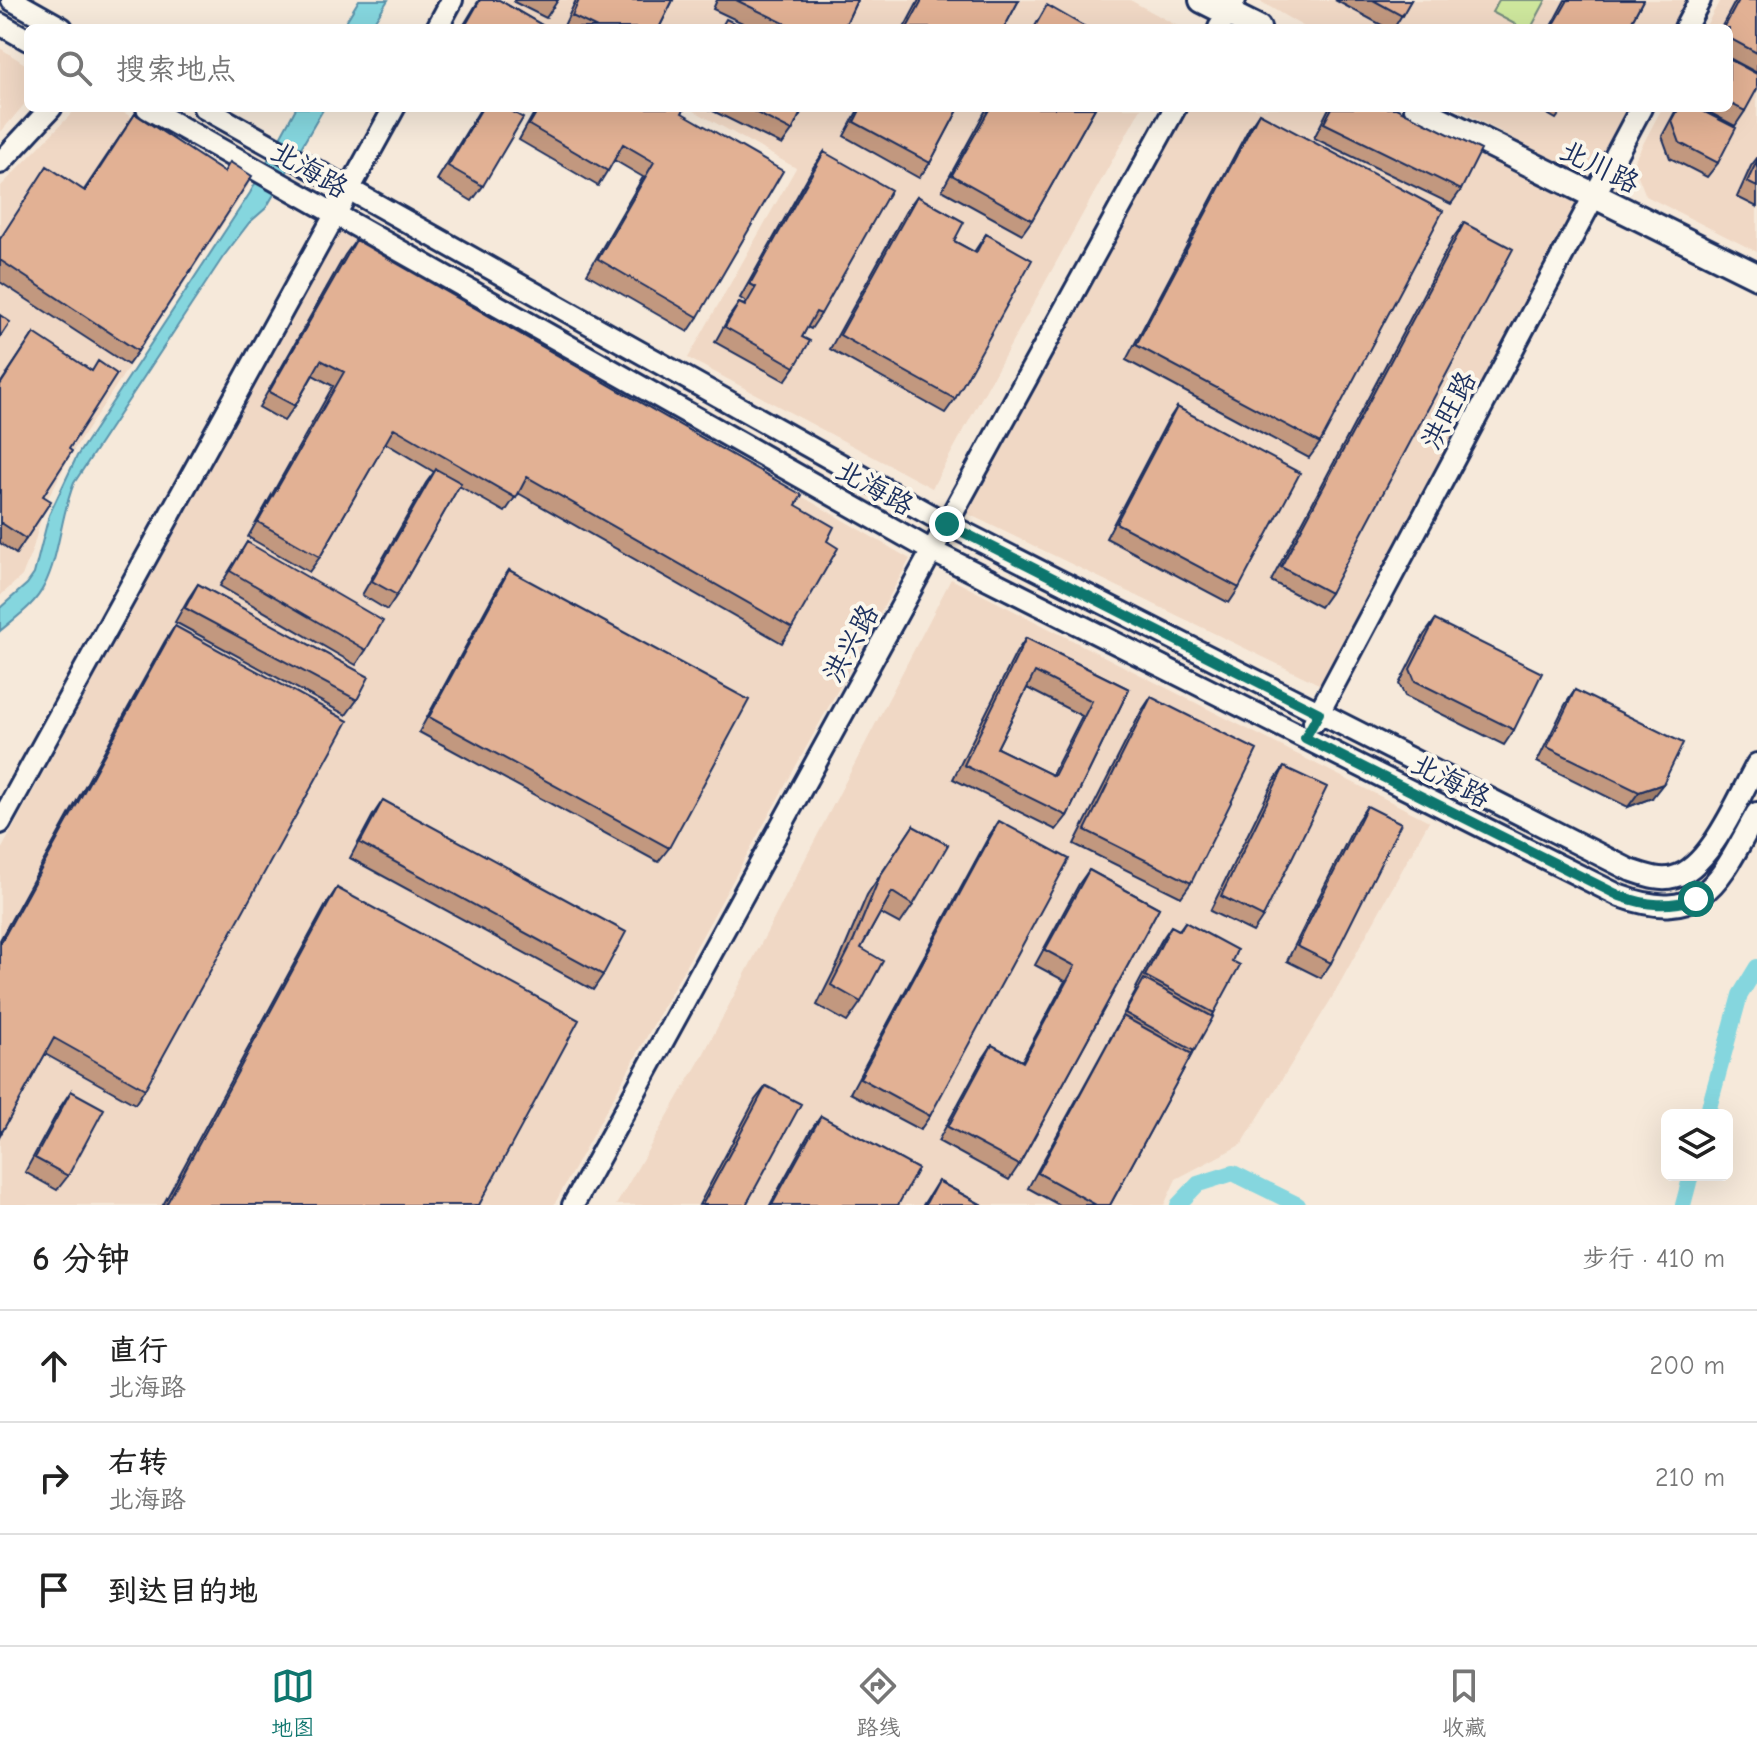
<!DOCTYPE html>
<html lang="zh">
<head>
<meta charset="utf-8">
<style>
  :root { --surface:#fff; --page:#f2f2f2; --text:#222; --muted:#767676; --line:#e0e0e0; --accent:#0f766e }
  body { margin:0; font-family:"Comic Neue","LXGW WenKai TC",sans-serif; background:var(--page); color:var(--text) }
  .controls { position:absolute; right:24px; bottom:24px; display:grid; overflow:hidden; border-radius:12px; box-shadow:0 8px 32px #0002 }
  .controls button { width:72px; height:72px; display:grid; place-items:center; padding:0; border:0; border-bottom:2px solid var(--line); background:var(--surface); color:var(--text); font:40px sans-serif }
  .stop { position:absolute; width:24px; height:24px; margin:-18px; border:6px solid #0f766e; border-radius:50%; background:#fff }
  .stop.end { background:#0f766e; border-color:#fff; box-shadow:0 2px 8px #0008 }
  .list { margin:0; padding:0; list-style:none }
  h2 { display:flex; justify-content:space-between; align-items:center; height:104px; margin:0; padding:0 32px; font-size:34px }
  h2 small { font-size:26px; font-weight:400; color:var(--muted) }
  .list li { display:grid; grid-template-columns:52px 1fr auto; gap:24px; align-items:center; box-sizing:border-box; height:112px; padding:0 32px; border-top:2px solid var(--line) }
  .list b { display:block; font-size:30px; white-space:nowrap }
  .list p { margin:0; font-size:26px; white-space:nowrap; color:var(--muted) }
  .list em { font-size:26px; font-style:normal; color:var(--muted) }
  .icon { flex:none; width:44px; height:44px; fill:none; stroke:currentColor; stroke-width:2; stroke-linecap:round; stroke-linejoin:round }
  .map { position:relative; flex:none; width:1757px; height:1205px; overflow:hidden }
  .search { position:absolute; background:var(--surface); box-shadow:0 8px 32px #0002; left:24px; right:24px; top:24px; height:88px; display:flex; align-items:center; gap:20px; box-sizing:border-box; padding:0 28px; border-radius:12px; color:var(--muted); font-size:30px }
  .sheet { height:440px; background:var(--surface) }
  nav { display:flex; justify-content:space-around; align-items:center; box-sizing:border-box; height:112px; border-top:2px solid var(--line); background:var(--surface); font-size:22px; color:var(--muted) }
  nav a { display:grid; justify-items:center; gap:4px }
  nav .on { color:var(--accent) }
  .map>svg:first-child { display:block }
  .built { fill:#f0d8c5 }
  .green { fill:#cee79d; stroke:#748b7e; stroke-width:2 }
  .water { fill:#85d6de; stroke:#5b93ab; stroke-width:2 }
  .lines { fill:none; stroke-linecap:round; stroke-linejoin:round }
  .canal { stroke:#85d6de; stroke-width:16 }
  .minor-casing { stroke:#1b2f5e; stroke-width:26 }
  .major-casing { stroke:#1b2f5e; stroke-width:30 }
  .minor { stroke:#fbf7ec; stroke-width:20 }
  .major { stroke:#fbf7ec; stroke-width:24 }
  .wall { fill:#c2987f; stroke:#1b2f5e; stroke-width:2; fill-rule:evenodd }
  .shaded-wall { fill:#9e7c68; stroke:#1b2f5e; stroke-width:2 }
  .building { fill:#e2b194; stroke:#1b2f5e; stroke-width:2; fill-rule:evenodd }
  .route { stroke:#0f766e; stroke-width:10 }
  .labels { text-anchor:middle; stroke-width:8; stroke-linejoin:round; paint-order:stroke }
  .street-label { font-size:28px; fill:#1b2f5e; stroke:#fbf7ec }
</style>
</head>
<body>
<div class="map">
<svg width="1757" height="1205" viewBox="0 0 1757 1205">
  <rect width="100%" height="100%" fill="#f6e9da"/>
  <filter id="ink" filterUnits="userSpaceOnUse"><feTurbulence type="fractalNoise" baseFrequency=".0125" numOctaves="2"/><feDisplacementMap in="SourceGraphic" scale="16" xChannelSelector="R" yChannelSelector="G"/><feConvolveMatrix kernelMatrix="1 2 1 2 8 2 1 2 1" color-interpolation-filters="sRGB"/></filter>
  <g filter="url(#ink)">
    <!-- built -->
    <path class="built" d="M480,0H1130L1181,28H536Z
      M1258,0H1688L1672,28H1306Z
      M1720,0H1757V252L1646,196L1633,163L1662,108H1729V28H1705Z
      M0,48L28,66V100L0,133Z
      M77,108H116L249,185L71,454L45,504L33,548L22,576L0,596V187Z
      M689,108H1141L932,488L688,358L796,168Z
      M1184,108H1397L1581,197L1323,686L964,512Z
      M1456,108H1628L1588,178Z
      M339,228L910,559L554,1205H0V852Z
      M951,579L1429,821L1330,1001L1242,1144L1176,1179L1164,1205H616L703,1055Z"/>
    <!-- green -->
    <path class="green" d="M1499,0H1546L1531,28H1522L1492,12Z"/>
    <!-- water -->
    <path class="water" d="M359,0H388L370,28H342Z
      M296,108H324L266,208L249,223L223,257L74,483C60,517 60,555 44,586C35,605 15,618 0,631V608L27,584L34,574L49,515L77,456L250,193Z"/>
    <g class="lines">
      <!-- canal -->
      <path class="canal" d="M1707,1115L1740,995L1757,967
        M1178,1205L1198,1184L1233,1173L1298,1205
        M1683,1205L1691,1175"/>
      <!-- minor casing -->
      <g class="minor-casing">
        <path id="minor" d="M12,0L62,28
          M0,24L28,40
          M437,28L452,0
          M1219,28L1235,0
          M1685,28L1700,0
          M147,108L932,551L1620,896C1705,927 1721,877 1757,813
          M204,108L947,524L1630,870C1643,874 1659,881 1673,877C1710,869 1739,796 1757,764
          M0,163L51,108
          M1314,722L1641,108
          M0,823L394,108
          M573,1205L1175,108"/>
      </g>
      <!-- major casing -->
      <g class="major-casing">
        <path id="major" d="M1202,0L1258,28
          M1417,108L1757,276"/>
      </g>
      <!-- minor -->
      <use href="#minor" class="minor"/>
      <!-- major -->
      <use href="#major" class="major"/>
    </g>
    <!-- wall -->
    <path class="wall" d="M479,0H499L547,28H462Z
      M515,0H558L546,18L514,2Z
      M576,0H673L659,28H563Z
      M717,0H857L844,28H753L713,9Z
      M919,0H1019L1004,28H904Z
      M1335,0H1411L1394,28H1387Z
      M1565,0H1643L1628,28H1550Z
      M1736,0H1757V73L1729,58V28H1721Z
      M1729,59L1745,111L1735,126L1701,108H1729Z
      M481,108H506L483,186L472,201L437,180Z
      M525,108H685L682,113L698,317L688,332L587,274L643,177L614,160L598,186L519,140L534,113Z
      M707,108H803L792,131L782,145Z
      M859,108H959L930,163L919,178L844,136Z
      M987,108H1095L1032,220L1022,234L942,190Z
      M1329,108H1396L1461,190L1451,204L1314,138Z
      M1537,108H1564L1556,119Z
      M1677,108H1697L1718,163L1707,177L1670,158L1662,136Z
      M1259,113L1320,443L1309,458L1126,360L1249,128Z
      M135,114L138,351L128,365L0,282V238L84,190Z
      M824,152L821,314L811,329L807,327L802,337L795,367L785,381L715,342L729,317L739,303L744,305L746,302L740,298L814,166Z
      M1757,158V207L1737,197L1751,166Z
      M917,196L954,241L974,252L986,234L955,399L945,413L830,349L906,211Z
      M1464,223L1330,593L1320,607L1271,581L1453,238Z
      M356,240L796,505L827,541L792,628L782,643L518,493L505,512L459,486L397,595L387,610L362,595L426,483L434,472L385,443L320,557L309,572L248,537L333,386L313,375L295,406L284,421L259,407L345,255Z
      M34,333L69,449L43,496L26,539L16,554L0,543V384Z
      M1177,407L1239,588L1229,603L1106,538L1167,422Z
      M247,542L366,650L356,665L220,586Z
      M509,570L669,848L658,862L419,732L499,585Z
      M198,584L357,700L346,715L175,622L188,599Z
      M1435,620L1514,730L1504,745L1405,696L1399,684L1424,635Z
      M175,626L145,1089L135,1104L45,1054L0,1135V940L165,641Z
      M1026,638L1129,689L1067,816L1056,830L953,779L1016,653ZM1027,688L1082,716L1052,775L997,748Z
      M1575,690L1652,798L1628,807L1537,762L1565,705Z
      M1151,697L1191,883L1181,897L1074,844L1141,712Z
      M1284,767L1263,917L1253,932L1210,911L1274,781Z
      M383,800L603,975L593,990L350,858L373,815Z
      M1367,806L1331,963L1321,978L1287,961L1357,821Z
      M999,821L930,1116L920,1130L850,1093L989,836Z
      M913,826V905L900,924L880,913L861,948V1002L847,1022L817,1005L840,959L867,895Z
      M1089,870L1159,908L1019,1165L1009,1180L938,1141L982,1060L992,1045L1022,1061L1065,981L1035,965L1079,884Z
      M337,888L479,1205H163L327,903Z
      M1185,922L1232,961L1214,1013L1110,1205H1059L1028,1188L1136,991L1135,990L1161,941L1171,926L1179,930Z
      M766,1086L746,1205H699L755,1100Z
      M71,1091L68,1176L57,1190L25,1172L61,1106Z
      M821,1116L898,1205H770L811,1130Z
      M938,1181L982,1205H923Z"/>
    <!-- shaded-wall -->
    <path class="shaded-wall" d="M1663,784L1652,798L1628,807L1639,792Z"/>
    <!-- building -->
    <path class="building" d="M480,0H499L547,28H464Z
      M579,0H673L659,28H597L572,16Z
      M736,0H857L844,28H794Z
      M922,0H1019L1004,28H907Z
      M1373,0H1411L1402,16Z
      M1568,0H1643L1628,28H1552Z
      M1739,0H1757V53L1729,38V28H1724Z
      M1047,5L1087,28H1034Z
      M726,19L744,28H721Z
      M1729,59L1757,74V89L1745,111L1729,103Z
      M482,108H506L523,118L483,186L448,166Z
      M539,108H685L682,113L783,171L698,317L598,259L654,162L623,144L608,171L529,125Z
      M747,108H803L792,131Z
      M861,108H959L930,163L854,122Z
      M990,108H1095L1032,220L952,175Z
      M1332,108H1396L1481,150L1461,190L1324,123Z
      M1679,108H1697L1736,128L1718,163L1680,143L1672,121Z
      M1259,113L1443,211L1320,443L1136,345Z
      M135,114L224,172L230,162L252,176L138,351L0,260V239L47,166L85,191Z
      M824,152L891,190L821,314L816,312L802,337L810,341L795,367L725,327L739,303L745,306L756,287L750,284Z
      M1757,161V187L1747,182Z
      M917,196L964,222L954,241L976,253L986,234L1032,260L955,399L840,335Z
      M1464,223L1513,249L1330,593L1281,567Z
      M356,240L802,495L796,505L834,527L827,541L838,548L792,628L527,477L516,498L394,428L320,557L258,522L344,372L321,360L295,406L269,392Z
      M0,315L10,322L0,337Z
      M34,333L92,371L98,361L117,374L69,449L72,451L43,496L51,501L26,539L0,522V385Z
      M1177,407L1300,473L1239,588L1116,523Z
      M436,469L461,483L397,595L372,581Z
      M247,542L383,621L366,650L230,571Z
      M509,570L749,700L669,848L429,717Z
      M198,584L369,677L357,700L185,608Z
      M1435,620L1542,673L1514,730L1415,681L1410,669Z
      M175,626L348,721L145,1089L54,1038L2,1132L0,1130V944Z
      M1026,638L1129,689L1067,816L964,765ZM1035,672L1092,701L1054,776L997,748Z
      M1575,690L1683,743L1663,784L1639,792L1547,747Z
      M1151,697L1257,750L1191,883L1085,830Z
      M1284,767L1327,787L1263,917L1221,896Z
      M383,800L626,932L603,975L360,843Z
      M1367,806L1401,823L1331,963L1297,946Z
      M999,821L1069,859L930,1116L860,1078Z
      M913,826L948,845L913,905L892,892L861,948L883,961L861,1002L831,985L854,940L880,876Z
      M1089,870L1159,908L1019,1165L948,1127L992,1045L1023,1062L1075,966L1045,950Z
      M337,888L579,1020L479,1205H166Z
      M1185,922L1237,950L1232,961L1240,965L1214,1013L1145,976L1171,926L1180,931Z
      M1144,979L1213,1017L1194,1051L1125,1013Z
      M1123,1016L1192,1054L1110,1205H1096L1038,1173Z
      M766,1086L801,1104L746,1205H702Z
      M71,1091L104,1109L68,1176L35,1158Z
      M821,1116L918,1169L898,1205H772Z
      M938,1181L982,1205H925Z"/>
  </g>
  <g class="lines" filter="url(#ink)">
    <!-- route -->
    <path class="route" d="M947,524L1319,713L1305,738L1620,896C1647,906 1669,907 1696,899"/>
  </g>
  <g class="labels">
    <!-- street labels -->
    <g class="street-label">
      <text transform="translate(1600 166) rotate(26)" y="10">北川路</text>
      <text transform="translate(310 169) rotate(30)" y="10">北海路</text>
      <text transform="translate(1448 410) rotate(-62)" y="10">洪旺路</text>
      <text transform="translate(875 487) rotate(29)" y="10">北海路</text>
      <text transform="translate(850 643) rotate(-61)" y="10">洪兴路</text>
      <text transform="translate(1451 780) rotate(27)" y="10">北海路</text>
    </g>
  </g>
</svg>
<div class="controls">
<button><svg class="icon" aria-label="layers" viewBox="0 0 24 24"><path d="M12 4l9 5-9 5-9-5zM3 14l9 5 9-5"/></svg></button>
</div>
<div class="stop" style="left:1696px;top:899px"></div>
<div class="stop end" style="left:947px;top:524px"></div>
<div class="search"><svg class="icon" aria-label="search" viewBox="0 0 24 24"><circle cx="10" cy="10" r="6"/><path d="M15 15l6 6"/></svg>搜索地点</div>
</div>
<section class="sheet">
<h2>6 分钟<small>步行 · 410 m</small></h2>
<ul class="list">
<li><svg class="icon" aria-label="ahead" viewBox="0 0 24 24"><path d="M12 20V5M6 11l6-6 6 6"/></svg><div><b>直行</b><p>北海路</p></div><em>200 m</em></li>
<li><svg class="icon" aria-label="right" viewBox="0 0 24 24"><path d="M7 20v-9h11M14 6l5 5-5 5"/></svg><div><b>右转</b><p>北海路</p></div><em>210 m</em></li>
<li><svg class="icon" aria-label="arrive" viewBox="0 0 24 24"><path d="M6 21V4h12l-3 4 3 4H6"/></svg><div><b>到达目的地</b></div></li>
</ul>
</section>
<nav>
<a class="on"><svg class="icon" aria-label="map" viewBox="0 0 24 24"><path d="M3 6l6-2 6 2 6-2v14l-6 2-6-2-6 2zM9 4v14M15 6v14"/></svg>地图</a>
<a><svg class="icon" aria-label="directions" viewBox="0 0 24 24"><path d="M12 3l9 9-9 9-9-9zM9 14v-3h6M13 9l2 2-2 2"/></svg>路线</a>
<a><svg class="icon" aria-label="saved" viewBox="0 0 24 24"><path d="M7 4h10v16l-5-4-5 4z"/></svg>收藏</a>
</nav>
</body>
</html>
